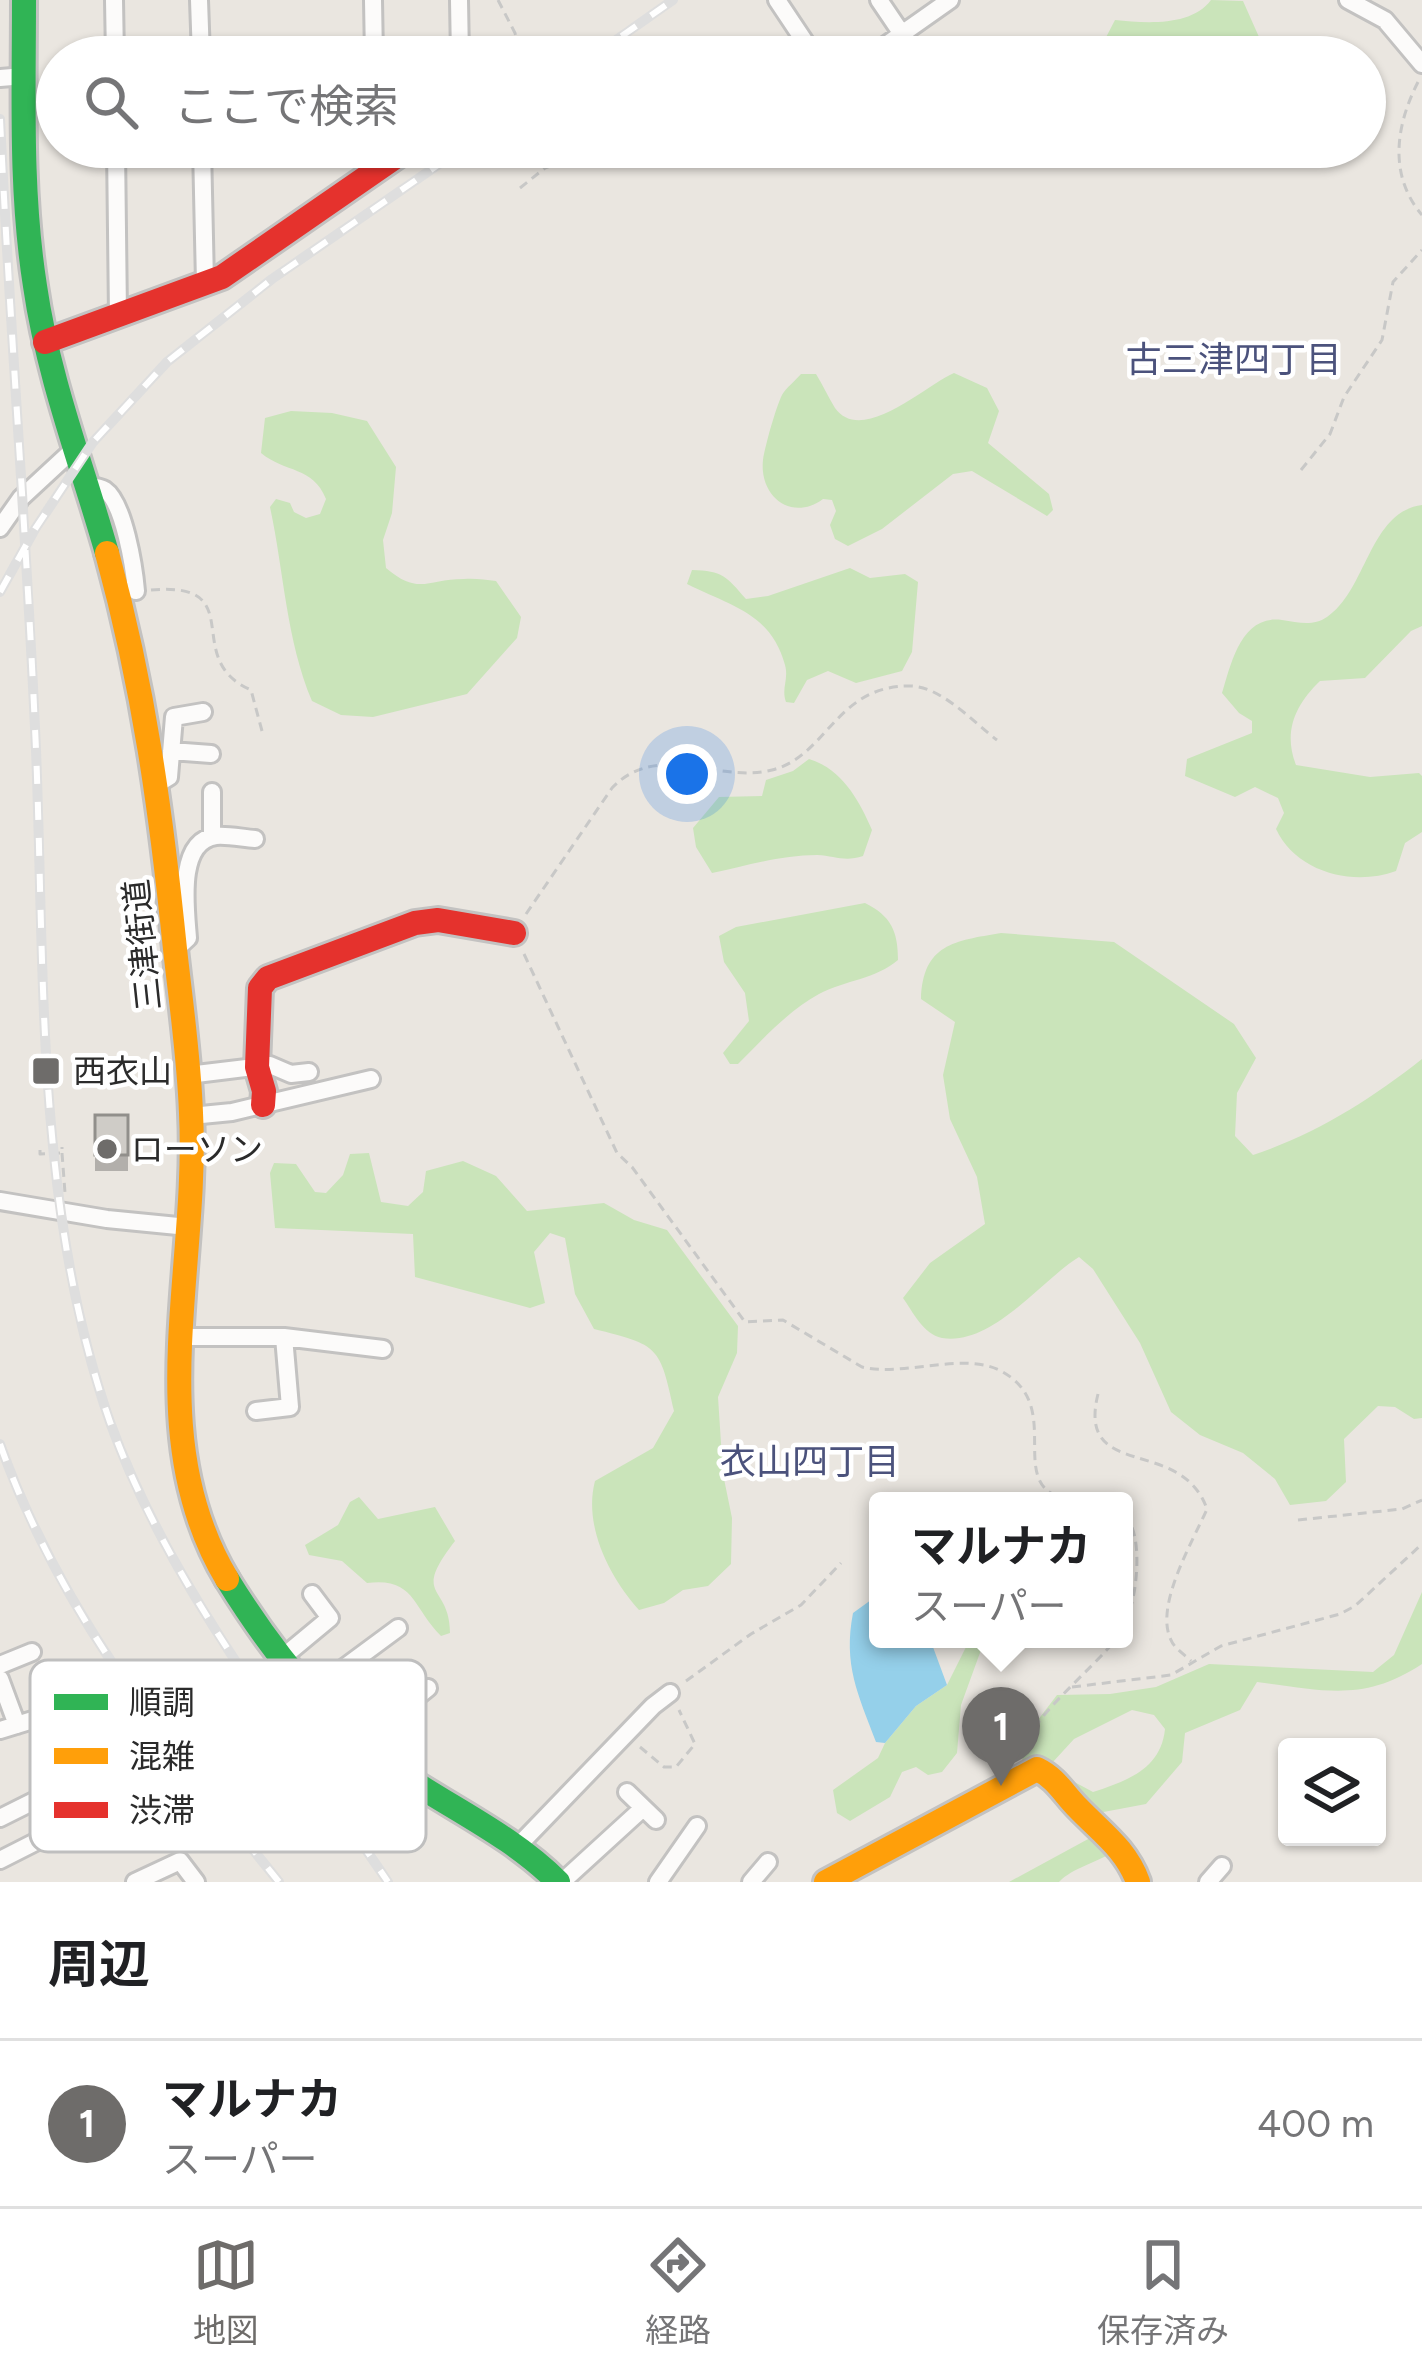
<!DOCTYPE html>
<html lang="ja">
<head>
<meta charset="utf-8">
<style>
  :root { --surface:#fff; --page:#f2f2f2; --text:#202124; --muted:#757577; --line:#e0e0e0; --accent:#6e6c6a }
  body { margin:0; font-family:Figtree,"Noto Sans JP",sans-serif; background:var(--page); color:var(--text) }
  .controls { position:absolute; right:36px; bottom:36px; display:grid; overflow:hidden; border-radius:12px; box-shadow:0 3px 9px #0004 }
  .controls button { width:108px; height:108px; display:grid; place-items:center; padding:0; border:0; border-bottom:3px solid var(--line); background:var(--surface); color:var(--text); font:60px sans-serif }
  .you { position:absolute; left:687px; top:774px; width:42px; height:42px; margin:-30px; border:9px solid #fff; border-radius:50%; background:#1a73e8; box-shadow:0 0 0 18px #1a73e833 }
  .badge { display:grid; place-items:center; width:78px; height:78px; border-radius:50%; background:var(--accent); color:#fff; font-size:39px; font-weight:700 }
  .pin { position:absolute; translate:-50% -99px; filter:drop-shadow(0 3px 6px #0008) }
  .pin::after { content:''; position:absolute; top:63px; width:42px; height:36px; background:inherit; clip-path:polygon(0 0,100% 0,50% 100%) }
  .popup { position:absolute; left:869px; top:1492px; width:264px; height:156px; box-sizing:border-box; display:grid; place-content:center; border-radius:12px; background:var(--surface); filter:drop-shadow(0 3px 9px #0005); font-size:39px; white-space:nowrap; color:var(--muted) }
  .popup b { font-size:45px; color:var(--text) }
  .popup::after { content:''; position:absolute; left:50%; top:100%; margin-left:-24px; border:24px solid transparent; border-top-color:var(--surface) }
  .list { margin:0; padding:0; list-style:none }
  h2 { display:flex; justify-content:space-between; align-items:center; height:156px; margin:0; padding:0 48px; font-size:51px }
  h2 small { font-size:39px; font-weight:400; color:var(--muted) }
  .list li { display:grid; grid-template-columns:78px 1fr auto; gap:36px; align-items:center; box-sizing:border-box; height:168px; padding:0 48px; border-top:3px solid var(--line) }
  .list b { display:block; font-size:45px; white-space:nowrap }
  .list p { margin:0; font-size:39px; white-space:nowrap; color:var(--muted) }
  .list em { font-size:39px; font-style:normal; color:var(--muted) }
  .icon { flex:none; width:66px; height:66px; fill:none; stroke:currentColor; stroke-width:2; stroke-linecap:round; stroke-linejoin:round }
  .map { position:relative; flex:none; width:1422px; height:1882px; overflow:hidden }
  .search { position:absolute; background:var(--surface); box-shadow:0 3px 9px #0004; left:36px; right:36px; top:36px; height:132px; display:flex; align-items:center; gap:30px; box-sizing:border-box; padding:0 42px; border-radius:66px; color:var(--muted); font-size:45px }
  .sheet { height:324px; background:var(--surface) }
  nav { display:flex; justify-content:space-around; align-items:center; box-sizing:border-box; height:168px; border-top:3px solid var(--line); background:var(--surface); font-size:33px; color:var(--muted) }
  nav a { display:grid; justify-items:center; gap:6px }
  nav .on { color:var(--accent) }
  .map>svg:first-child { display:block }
  .green { fill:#cae4ba }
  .water { fill:#95d0ea }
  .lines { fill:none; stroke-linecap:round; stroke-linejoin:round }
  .street-casing { stroke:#c3c2c1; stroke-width:22 }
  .fast-casing { stroke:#c3c2c1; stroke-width:30 }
  .slow-casing { stroke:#c3c2c1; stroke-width:30 }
  .jam-casing { stroke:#c3c2c1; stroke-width:30 }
  .path { stroke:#c8c8c7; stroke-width:3; stroke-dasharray:9 6; stroke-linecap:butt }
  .street { stroke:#fcfbfa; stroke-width:16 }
  .fast { stroke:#30b455; stroke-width:24 }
  .slow { stroke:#ff9f0a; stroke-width:24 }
  .jam { stroke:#e5322d; stroke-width:24 }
  .rail-casing { stroke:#dedede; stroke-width:10 }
  .rail { stroke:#fff; stroke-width:6; stroke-dasharray:18; stroke-linecap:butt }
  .wall { fill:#b2afab }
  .building { fill:#cfccc7; stroke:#918f8b; stroke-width:3 }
  .poi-dot { fill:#6e6c6a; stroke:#fff; stroke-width:4.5 }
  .labels { text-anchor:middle; stroke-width:9; stroke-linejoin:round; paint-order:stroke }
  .street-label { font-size:33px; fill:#2b2b2b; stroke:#fff }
  .poi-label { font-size:33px; fill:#2b2b2b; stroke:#fff; text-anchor:start }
  .neighbourhood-label { font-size:36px; fill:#4b527c; stroke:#fff }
  .key { fill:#fff; stroke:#bfbfbf; stroke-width:3 }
  .key-label { font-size:33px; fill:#2b2b2b }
</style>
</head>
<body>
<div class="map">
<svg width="1422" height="1882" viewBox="0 0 1422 1882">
  <rect width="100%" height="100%" fill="#eae6e0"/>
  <!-- green -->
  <path class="green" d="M1211,0L1243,1L1259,37L1254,57H1137L1138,51H1119L1102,45L1115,20C1145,23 1191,27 1211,0Z
    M954,373L987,388L999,411L988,443L1049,494L1053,510L1047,516L972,471L953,474L882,529L848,546L835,539L830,525L836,511L832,500L823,499C792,522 759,497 763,460C765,446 776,407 782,395C786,388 796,380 801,374H816C823,385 828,397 835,408C862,446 927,384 954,373Z
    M291,411L332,413L367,421L396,467L392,513L383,540L386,568C419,596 427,579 464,579C475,578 486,580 496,581L521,617L517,638L467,694L373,717L341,715L312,701C286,639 284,572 270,507L276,499L290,503L294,512L306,518L320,514L326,499C313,466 285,473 261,453L265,418Z
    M1422,505V626L1411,631L1365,678L1320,681C1295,705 1283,732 1296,765L1370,777L1419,773L1422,776V832L1405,843L1396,871C1353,887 1296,872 1276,829L1284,813L1278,798L1255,787L1235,797L1185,776L1187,759L1252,733V721L1239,713L1222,693C1231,664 1241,614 1282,620C1298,622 1312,627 1327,617C1367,590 1369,512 1422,505Z
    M850,568L870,578L905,574L918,582L912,652L902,671L856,683L828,671L807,680L794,703L786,702C781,688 789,680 785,665C771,613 731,606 687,584L692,570C723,571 726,576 746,599L768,596Z
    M809,759C842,769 859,800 872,830L863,856C845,862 835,856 817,855C781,855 746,866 712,873L696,847L693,828L719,797L762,796L766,780L793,771Z
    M865,903C891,916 898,931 898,960C876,979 846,980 819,994C788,1011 763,1039 738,1064H730L723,1053L749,1021L745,993L724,962L719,936L736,927Z
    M1001,933L1114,942L1234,1024L1256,1058L1237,1093L1235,1136L1253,1155C1316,1134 1370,1100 1422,1059V1418L1414,1419L1395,1407L1378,1406L1344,1439L1346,1482L1326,1501L1290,1505L1275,1479L1243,1453L1200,1435L1171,1412L1140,1343L1093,1269L1079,1257C1040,1281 993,1346 942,1338C923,1334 913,1312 903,1298L930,1263L985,1224L977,1177L950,1119L943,1075L955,1022L921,999C923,944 954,941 1001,933Z
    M369,1153L381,1202L408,1206L423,1192L426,1171L463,1161L496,1176L527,1211L604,1203L634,1220L667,1230L738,1326L737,1353L718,1397L723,1474L732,1518L731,1564L708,1586L683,1590L664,1603L639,1610C610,1578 583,1526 595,1481L653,1448L674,1411C660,1346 659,1345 594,1329L575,1294L565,1238L550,1233L534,1252L545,1303L530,1308L415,1277L413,1234L275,1228L270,1173L274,1163L296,1164L315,1192L326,1193L343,1175L350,1154Z
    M359,1497L378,1519L435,1507L455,1541C410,1599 450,1583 450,1633L441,1636C412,1607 415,1577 367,1583L342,1561L309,1555L305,1545L338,1525L350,1502Z
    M1422,1592V1664C1363,1703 1323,1690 1257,1682L1240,1710L1185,1733L1182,1762L1146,1804L1077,1817L1067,1778L1093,1792C1127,1781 1161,1769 1165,1729L1154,1715L1132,1710L1074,1739L1041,1775L1015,1781L1034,1725L1057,1695L1110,1694L1156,1687L1209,1664L1373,1672L1394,1655Z
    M970,1639H985L961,1705L957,1753L942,1772L928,1775L916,1767L902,1772L890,1797L850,1821L837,1813L833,1790L878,1758L885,1743L916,1706L947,1685Z
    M1090,1838H1100L1115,1851C1098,1862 1072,1868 1059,1882H1009Z"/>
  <!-- water -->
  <path class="water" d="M871,1600H878V1639H930L947,1685L916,1706L885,1743L876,1742C858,1694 843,1665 853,1613Z"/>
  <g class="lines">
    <!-- street casing -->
    <g class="street-casing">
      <path id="street" d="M114,0L115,57
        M199,0L201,57
        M373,0L374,57
        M459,0L460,57
        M777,0L815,57
        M879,0L902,34
        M1348,0L1385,20L1422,64
        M869,57L950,0
        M0,78L24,76
        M116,147L118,315
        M202,147L205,283
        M86,485C92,486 100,487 105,490C124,503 134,568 136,591
        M0,528L21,498L75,448
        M171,751L211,754
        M156,785L169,777L174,717L203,712
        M212,792V836
        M175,950L188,938C186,910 176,841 216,836C228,835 242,838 255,839
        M188,1075L270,1065L291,1074L309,1072
        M191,1116L232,1112L371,1079
        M0,1201L107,1219L188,1227
        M183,1337H284L383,1349
        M256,1411L290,1407L284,1337
        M283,1657L330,1618L312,1594
        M0,1665L32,1652
        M0,1679L17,1725
        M310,1693L398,1628
        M0,1730L49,1715L71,1698
        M368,1751L376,1730L428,1688
        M627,1792L656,1820
        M0,1818L116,1760L141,1806
        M518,1846L653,1706L670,1693
        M0,1860L134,1792
        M135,1882L180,1861L196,1882
        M562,1882L643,1808
        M658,1882L697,1826
        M751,1882L768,1862
        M1208,1882L1222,1866"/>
    </g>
    <!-- fast casing -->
    <g class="fast-casing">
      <path id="fast" d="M24,0C24,95 20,191 35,286C48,377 82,465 107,553
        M227,1579C272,1652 327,1723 398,1772C452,1809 511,1835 558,1882"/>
    </g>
    <!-- slow casing -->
    <g class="slow-casing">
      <path id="slow" d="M107,553C144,688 161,811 175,949C181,1003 189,1058 191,1113C199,1269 141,1436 227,1579
        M826,1882L1037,1769C1056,1778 1064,1794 1078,1808C1102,1833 1126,1849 1138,1882"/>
    </g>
    <!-- jam casing -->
    <g class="jam-casing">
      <path id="jam" d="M45,342L222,277L410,147
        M263,1105L264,1091L257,1067L260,988L268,978L415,923L438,920L514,933"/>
    </g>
    <!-- path -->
    <path class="path" d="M498,0L515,33L521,57
      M991,57L1024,39
      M1418,82C1396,125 1388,175 1422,215
      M520,188L545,168L603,147
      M1301,470L1330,434L1344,397L1382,340L1393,282L1422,250
      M151,590C252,581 179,659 251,690L262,731
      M526,914L612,788C658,740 717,784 772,770C828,756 836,684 912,686C943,688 973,722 997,740
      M524,954L617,1153L632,1167L745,1322L783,1320L862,1367C906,1377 963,1351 1001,1371C1070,1408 997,1491 1075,1501
      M40,1150V1154L62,1153V1147
      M62,1153L65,1193
      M1098,1394C1076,1482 1181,1435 1207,1509C1193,1541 1154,1606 1171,1640C1174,1648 1185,1655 1191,1661
      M1124,1515C1145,1533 1137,1602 1124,1625
      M1298,1520L1402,1509L1422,1500
      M686,1681L751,1634L801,1605L841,1563
      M1072,1687L1171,1675L1221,1646L1340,1614L1355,1606L1422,1544
      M640,1747L664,1767H676L695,1744L679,1710
      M1021,1754C1026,1722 1093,1669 1116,1639"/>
    <!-- street -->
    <use href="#street" class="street"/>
    <!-- fast -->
    <use href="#fast" class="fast"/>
    <!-- slow -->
    <use href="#slow" class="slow"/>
    <!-- jam -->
    <use href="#jam" class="jam"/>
    <!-- rail casing -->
    <g class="rail-casing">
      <path id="rail" d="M592,57L673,0
        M0,119C10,330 27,540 36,750C45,974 35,1208 110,1422C169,1587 291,1738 388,1882
        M0,592L35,529L93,442L167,362L272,279L464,147
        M0,1444C60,1614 168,1744 279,1882"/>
    </g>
    <!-- rail -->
    <use href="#rail" class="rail"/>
  </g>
  <!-- wall -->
  <path class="wall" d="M95,1115H128V1171H95Z"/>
  <!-- building -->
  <path class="building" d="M95,1115H128V1155H95Z"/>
  <!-- markers -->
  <g class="poi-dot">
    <rect x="31" y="1056" width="30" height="30" rx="6"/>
    <circle cx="107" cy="1149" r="12"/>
  </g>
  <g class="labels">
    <!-- street labels -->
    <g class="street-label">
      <text transform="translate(142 945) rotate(-96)" y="12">三津街道</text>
    </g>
    <!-- poi labels -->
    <g class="poi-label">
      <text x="73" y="1083">西衣山</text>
      <text x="131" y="1161">ローソン</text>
    </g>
    <!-- neighbourhood labels -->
    <g class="neighbourhood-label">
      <text x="1234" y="372">古三津四丁目</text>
      <text x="810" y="1474">衣山四丁目</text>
    </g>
  </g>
  <!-- legend -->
  <rect x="30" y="1660" width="396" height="192" rx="18" class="key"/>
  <rect x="54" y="1694" width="54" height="16" fill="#30b455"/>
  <rect x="54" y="1748" width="54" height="16" fill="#ff9f0a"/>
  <rect x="54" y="1802" width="54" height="16" fill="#e5322d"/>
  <g class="key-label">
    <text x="129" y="1714">順調</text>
    <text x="129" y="1768">混雑</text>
    <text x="129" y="1822">渋滞</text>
  </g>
</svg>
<div class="controls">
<button><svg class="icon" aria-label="layers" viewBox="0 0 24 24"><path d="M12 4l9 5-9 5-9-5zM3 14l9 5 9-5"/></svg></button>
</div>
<div class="you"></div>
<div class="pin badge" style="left:1001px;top:1786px">1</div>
<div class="popup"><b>マルナカ</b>スーパー</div>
<div class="search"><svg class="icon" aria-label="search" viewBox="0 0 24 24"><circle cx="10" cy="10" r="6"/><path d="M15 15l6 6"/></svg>ここで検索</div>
</div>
<section class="sheet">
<h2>周辺<small></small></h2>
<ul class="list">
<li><span class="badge">1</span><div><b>マルナカ</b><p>スーパー</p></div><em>400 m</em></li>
</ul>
</section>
<nav>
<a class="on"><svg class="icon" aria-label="map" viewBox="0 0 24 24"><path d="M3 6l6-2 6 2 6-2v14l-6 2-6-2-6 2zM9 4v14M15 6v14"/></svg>地図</a>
<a><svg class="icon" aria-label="directions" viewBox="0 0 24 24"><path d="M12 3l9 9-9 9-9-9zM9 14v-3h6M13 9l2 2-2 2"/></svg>経路</a>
<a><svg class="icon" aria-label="saved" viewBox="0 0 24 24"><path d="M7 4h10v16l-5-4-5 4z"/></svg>保存済み</a>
</nav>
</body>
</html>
